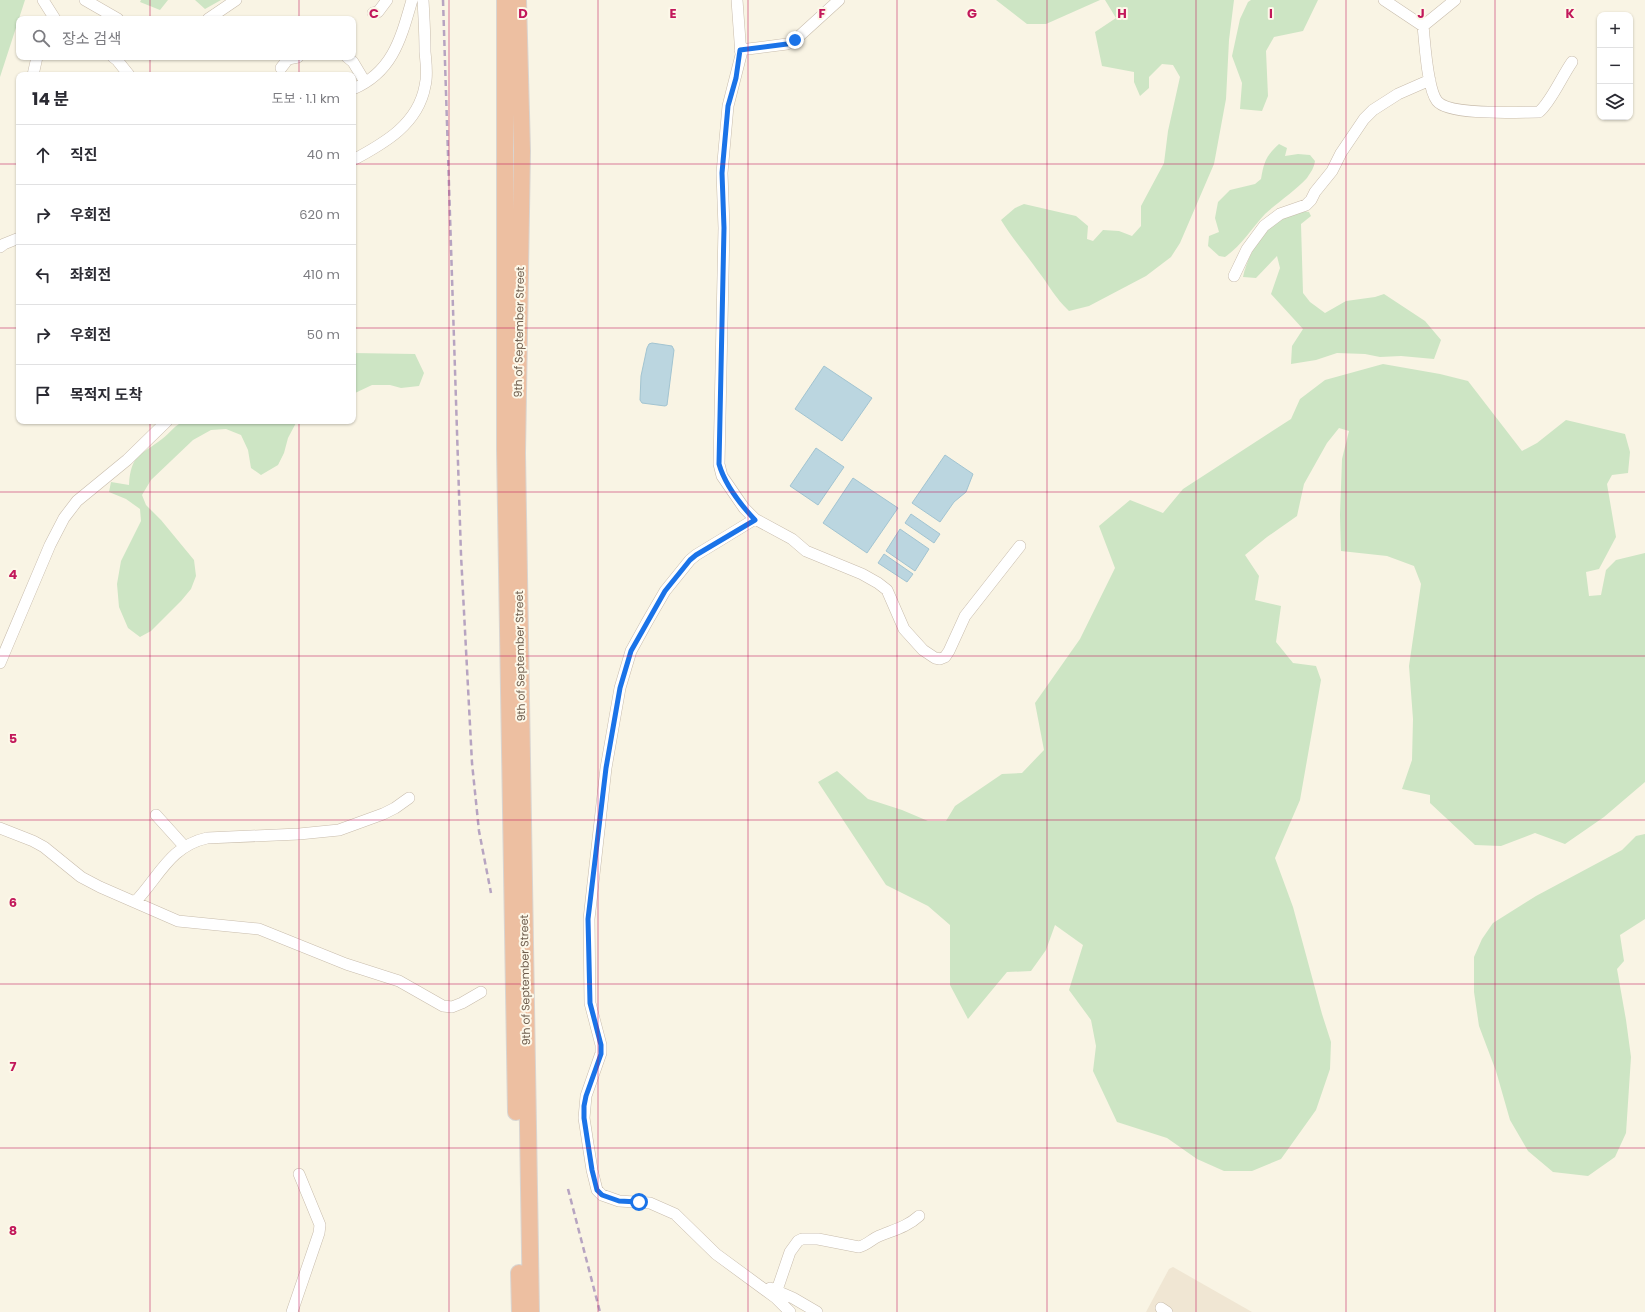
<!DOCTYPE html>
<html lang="ko">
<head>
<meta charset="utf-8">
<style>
  :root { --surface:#fff; --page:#f7f7f7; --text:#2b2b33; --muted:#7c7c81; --line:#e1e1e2 }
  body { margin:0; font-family:Poppins,"Noto Sans KR",sans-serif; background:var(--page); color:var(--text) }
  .controls { position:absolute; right:12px; top:12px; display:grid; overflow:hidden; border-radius:8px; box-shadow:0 1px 3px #0004 }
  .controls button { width:36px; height:36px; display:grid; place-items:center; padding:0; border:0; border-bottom:1px solid var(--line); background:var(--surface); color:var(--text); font:20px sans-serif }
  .stop { position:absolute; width:12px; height:12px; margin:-9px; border:3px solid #1a73e8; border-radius:50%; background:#fff }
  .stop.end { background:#1a73e8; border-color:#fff; box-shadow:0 1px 4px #0008 }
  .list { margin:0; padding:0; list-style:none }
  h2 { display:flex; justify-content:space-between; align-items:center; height:52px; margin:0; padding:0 16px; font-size:17px }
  h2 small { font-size:13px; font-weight:400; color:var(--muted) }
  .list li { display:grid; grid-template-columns:26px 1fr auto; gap:12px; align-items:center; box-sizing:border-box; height:60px; padding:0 16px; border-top:1px solid var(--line) }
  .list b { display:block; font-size:15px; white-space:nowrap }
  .list em { font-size:13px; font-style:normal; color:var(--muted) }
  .icon { flex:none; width:22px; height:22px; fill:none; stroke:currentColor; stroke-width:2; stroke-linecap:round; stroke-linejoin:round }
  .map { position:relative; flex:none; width:1645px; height:1312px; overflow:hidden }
  .search { position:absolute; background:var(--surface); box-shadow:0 1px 3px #0004; left:16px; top:16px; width:340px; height:44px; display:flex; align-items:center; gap:10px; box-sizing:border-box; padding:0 14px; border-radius:8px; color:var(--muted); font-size:15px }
  .panel { position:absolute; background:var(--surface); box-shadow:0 1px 3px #0004; left:16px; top:72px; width:340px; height:352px; border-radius:8px }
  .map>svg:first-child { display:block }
  .residential { fill:#f0e6d3 }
  .green { fill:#cde5c4 }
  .water { fill:#bbd6e0; stroke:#a2c4d1 }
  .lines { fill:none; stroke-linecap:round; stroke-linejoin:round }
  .minor-casing { stroke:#c8bcac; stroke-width:12 }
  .highway-casing { stroke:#d9d5d1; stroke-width:18 }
  .minor { stroke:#fff; stroke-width:11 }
  .highway { stroke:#edbfa1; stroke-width:16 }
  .rail { stroke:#b7a4c1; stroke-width:2.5; stroke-dasharray:6 4; stroke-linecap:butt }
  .route { stroke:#1a73e8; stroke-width:5 }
  .grid { fill:none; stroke:#c2185b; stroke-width:1; stroke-opacity:0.55 }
  .labels { text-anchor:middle; stroke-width:4; stroke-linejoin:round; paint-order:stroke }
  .street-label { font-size:11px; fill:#6e5d4d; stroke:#fdf8e9 }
  .grid-label { font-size:13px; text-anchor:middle; font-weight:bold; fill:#c2185b; stroke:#fdf8e9; stroke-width:4; stroke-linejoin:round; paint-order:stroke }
</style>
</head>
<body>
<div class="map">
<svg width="1645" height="1312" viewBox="0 0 1645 1312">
  <rect width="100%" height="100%" fill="#f9f4e4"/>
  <!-- residential -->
  <path class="residential" d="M1173,1267L1252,1312H1146L1169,1269Z"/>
  <!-- green -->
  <path class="green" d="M0,0H25L0,77Z
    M141,0H168L160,10L140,2Z
    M195,0H221L205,9Z
    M996,0H1100L1046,24H1027Z
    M1105,0H1234L1229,40L1226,99L1214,164L1180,243L1171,257L1146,276L1089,306L1069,311C1055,298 1049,285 1038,271C1026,254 1012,238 1001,220L1015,208L1024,204L1076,216L1088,226L1087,239L1093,241L1103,230L1119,231L1132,236L1141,226V206L1164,163L1168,131L1180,77L1173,65L1162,64L1149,77V88L1140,96L1134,82V72L1102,66L1095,32L1116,18Z
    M1251,0H1318L1303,31L1274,37L1266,51L1268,96L1262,111L1240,109L1242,83L1232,56L1240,19L1248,2Z
    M1279,144L1287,148L1285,156L1298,154L1310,155L1315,161C1314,168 1311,172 1307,178C1295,191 1278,202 1265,214C1252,228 1241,246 1225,257L1219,256L1208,246L1209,236L1219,232L1215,218L1218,202L1230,190L1255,184L1261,179C1264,162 1266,156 1279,144Z
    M1303,211L1309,212L1311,216L1301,224L1303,293L1310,302L1325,313L1346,301L1375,297L1384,294L1425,321L1441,340L1434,359L1401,356L1380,357L1365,354L1337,353L1316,360L1291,364L1292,346L1303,329L1271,294L1280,268L1277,256L1256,278L1243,277C1247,257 1263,227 1282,218C1289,215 1297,213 1303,211Z
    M353,353L415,354L424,373L419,386L401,388L390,385H372L353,394Z
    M1383,364L1440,374L1468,381L1522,451L1537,443L1566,420L1625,434L1630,452L1628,473L1612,475L1607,484L1616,537L1599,569L1586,572L1589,596L1601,595L1606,570L1616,560L1645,553V782L1604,817L1565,844L1535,833L1501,846L1475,845L1430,803V795L1402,789L1412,760L1413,719L1409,666L1421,584L1414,566L1387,556L1341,551L1340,515L1342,459L1349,431L1339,428L1327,443L1304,484L1297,516L1267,537L1245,555L1259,576L1255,600L1281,606L1276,642L1293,663L1316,666L1321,680L1300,800L1275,858L1293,907L1322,1014L1331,1042L1330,1069L1316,1110L1281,1159L1252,1171H1224L1197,1159L1167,1138L1117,1122L1093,1071L1096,1046L1091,1020L1069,990L1083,945L1055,925L1046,950L1031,971L1007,972L968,1019L950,985V925L928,906L886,885L818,782L837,771L868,799L902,810L928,821H946L955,806L1002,774L1022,773L1044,750L1035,703L1080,639L1115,568L1099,526L1130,500L1163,513L1183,489L1291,419L1300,399L1325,380Z
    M184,421H297L288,438L284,453L278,465L261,475L251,468L248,450L241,435L226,429L211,430L193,440L151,480L142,495L146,505L161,520L194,560L196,576L191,589L181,601L151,631L140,637L128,628L119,607L117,584L121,561L141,521L140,509L126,499L109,492L111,482L129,485C131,454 140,456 162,439C170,433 175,425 184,421Z
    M1645,834V919L1620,935L1624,961L1617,969L1626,1020L1631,1057L1626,1133L1615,1157L1588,1176L1553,1172L1528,1151L1510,1120L1496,1071L1479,1026L1474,992V957L1482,939L1493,923L1536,896L1622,850L1636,836Z"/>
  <!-- water -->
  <path class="water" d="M652,343L672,346L674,350L667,405L665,406L642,403L640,400L641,376L647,348L649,344Z
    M824,366L872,398L842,441L795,409Z
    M816,448L844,467L818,505L790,486Z
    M945,455L973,474L966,492L954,502L940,522L912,503Z
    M853,478L898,508L867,553L823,523Z
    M911,514L940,534L934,543L905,523Z
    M900,529L929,549L915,571L886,551Z
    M884,554L913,574L907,582L878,563Z"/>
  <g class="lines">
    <!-- minor casing -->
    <g class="minor-casing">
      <path id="minor" d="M43,0L55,19
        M85,0L118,19
        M737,0L741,55L728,106L722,173L724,228L719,464L722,476L744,508L755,519L792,539L806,551L862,574L878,583L887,590L904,629L923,650L935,658L940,659L945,657L949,651L965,616L1020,546
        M1384,0L1423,26
        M1455,0L1423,26C1425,43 1427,88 1437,101C1449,116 1519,112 1539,112C1551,102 1562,76 1572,62
        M373,13L378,12L387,0
        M208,19L236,0
        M740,50L787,44L795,40L839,0
        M113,57L117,60L129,75
        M347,57L353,62L365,82
        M281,68L288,59L298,57
        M33,75L37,57
        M353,89C393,72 401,38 412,0
        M353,160C385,143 418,124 425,86C428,75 426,63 425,52C425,35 424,17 423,0
        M0,247L4,244L19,238
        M1234,276L1247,249L1264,226L1280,214L1306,205L1311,200L1315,192L1332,171L1341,153L1364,119L1373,110L1398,94L1430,80
        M755,519L696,555L690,560L665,591L647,622L631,651L620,688L606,768L589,919L590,1003L601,1045V1053L586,1096L584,1118L592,1170L597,1190L602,1195L619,1201L650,1203L675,1214L716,1254L776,1298L790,1312
        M0,663L50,545L64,518L77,501L127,460L167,421
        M156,815L184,846
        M0,828L33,841L44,847L81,877L100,887L178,921L259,929L346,964L399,981L443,1006L452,1007L462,1003L481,992
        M135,902C159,877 170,846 207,838L299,834L339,830L383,814L395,808L409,798
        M770,1288L793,1298L817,1312
        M777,1290L790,1252L798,1241L802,1239H818L859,1247C867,1245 872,1239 879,1236C893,1230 907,1227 919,1216
        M1161,1308L1167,1312
        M292,1312L319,1233L320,1225L299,1174"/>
    </g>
    <!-- highway casing -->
    <g class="highway-casing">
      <path id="highway" d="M505,0V449L516,1112
        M518,0L522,151L517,453L531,1312
        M519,1273L520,1312"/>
    </g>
    <!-- minor -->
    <use href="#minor" class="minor"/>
    <!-- highway -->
    <use href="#highway" class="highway"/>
    <!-- rail -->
    <path class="rail" d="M443,0L461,555L472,763L479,831L491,893
      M568,1189L600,1312"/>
  </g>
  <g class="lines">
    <!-- route -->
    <path class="route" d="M639,1202L619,1201L602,1195L597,1190L592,1170L584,1118V1106L586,1096L601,1054V1045L590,1003L588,919L606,768L620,688L631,651L665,591L690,560L696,555L755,520C740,504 725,485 719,464L724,228L722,173L728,106L736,78L740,50L787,44L795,40"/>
  </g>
  <!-- grid -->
  <path class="grid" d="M150,0V19M299,0V19M449,0V1312M598,0V1312M748,0V1312M897,0V1312M1047,0V1312M1196,0V1312M1346,0V1312M1495,0V1312M150,57V75M299,57V75M0,164H19M353,164H1645M0,328H19M353,328H1645M150,421V1312M299,421V1312M0,492H1645M0,656H1645M0,820H1645M0,984H1645M0,1148H1645"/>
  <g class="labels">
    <!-- street labels -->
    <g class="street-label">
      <text transform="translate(519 332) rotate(-89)" y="4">9th of September Street</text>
      <text transform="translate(520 656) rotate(-91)" y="4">9th of September Street</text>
      <text transform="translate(525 980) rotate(-91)" y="4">9th of September Street</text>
    </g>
  </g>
  <g class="grid-label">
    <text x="374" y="18">C</text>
    <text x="523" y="18">D</text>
    <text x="673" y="18">E</text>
    <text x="822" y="18">F</text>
    <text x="972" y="18">G</text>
    <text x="1122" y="18">H</text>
    <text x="1271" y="18">I</text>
    <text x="1421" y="18">J</text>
    <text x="1570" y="18">K</text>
    <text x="13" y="579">4</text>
    <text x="13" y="743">5</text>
    <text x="13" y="907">6</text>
    <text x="13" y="1071">7</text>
    <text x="13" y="1235">8</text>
  </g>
</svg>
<div class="controls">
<button>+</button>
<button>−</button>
<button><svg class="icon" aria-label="layers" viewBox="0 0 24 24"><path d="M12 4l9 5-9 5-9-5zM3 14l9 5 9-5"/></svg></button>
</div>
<div class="stop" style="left:639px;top:1202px"></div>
<div class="stop end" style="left:795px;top:40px"></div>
<div class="search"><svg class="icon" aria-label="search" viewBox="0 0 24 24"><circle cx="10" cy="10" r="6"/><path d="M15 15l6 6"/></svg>장소 검색</div>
<section class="panel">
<h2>14 분<small>도보 · 1.1 km</small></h2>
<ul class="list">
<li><svg class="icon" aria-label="ahead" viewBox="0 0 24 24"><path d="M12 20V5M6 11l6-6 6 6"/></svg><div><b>직진</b></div><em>40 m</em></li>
<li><svg class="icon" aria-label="right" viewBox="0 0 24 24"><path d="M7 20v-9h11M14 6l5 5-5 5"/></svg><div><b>우회전</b></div><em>620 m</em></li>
<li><svg class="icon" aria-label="left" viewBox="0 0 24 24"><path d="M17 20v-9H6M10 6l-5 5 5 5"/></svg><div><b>좌회전</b></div><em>410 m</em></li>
<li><svg class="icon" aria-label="right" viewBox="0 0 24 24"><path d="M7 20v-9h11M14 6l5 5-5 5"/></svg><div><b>우회전</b></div><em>50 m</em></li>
<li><svg class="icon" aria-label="arrive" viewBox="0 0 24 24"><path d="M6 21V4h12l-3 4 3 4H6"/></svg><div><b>목적지 도착</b></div></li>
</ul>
</section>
</div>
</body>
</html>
